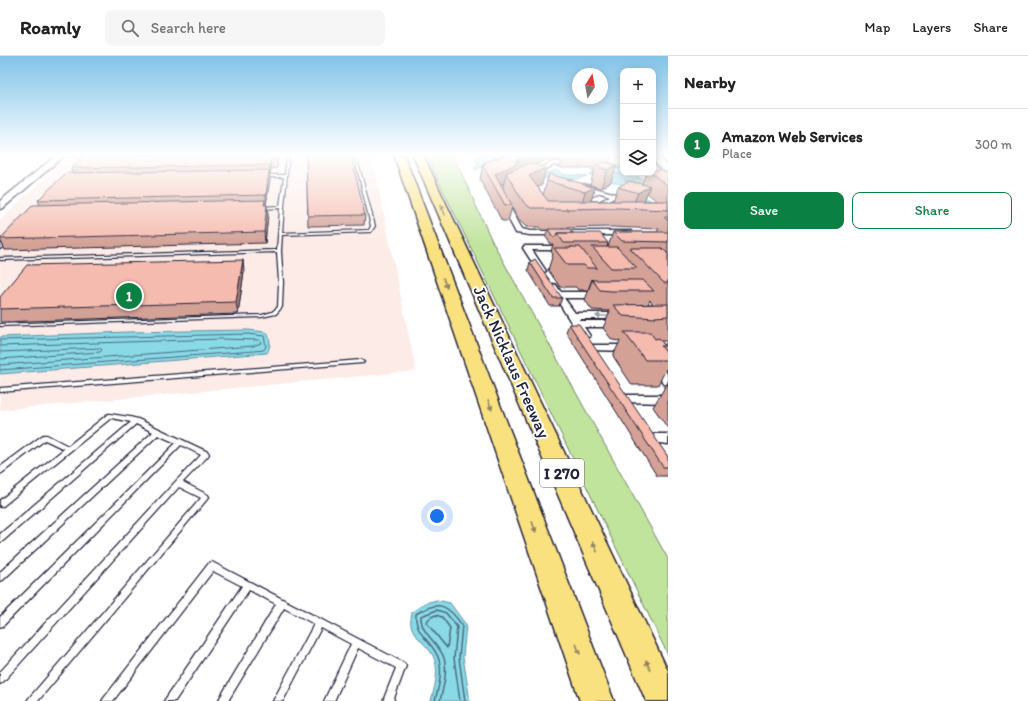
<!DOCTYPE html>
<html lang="en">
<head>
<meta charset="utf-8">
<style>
  :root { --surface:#fff; --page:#f6f6f6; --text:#222; --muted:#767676; --line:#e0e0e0; --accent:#0b8043 }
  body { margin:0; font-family:Itim,sans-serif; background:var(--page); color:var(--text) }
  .controls { position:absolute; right:12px; top:12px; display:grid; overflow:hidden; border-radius:8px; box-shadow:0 2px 10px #0003 }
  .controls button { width:36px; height:36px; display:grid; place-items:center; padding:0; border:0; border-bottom:1px solid var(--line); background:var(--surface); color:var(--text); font:20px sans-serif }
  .compass { position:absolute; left:572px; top:12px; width:36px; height:36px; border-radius:50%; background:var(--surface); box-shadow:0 2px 10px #0003; rotate:11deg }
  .you { position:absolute; left:437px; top:460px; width:14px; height:14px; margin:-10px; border:3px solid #fff; border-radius:50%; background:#1a73e8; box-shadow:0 0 0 6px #1a73e833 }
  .badge { display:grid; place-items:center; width:26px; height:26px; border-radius:50%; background:var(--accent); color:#fff; font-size:13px; font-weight:700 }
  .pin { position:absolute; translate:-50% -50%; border:2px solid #fff; box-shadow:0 1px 4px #0006 }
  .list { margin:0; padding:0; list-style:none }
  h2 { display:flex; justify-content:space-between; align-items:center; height:52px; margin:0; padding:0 16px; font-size:17px }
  h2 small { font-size:13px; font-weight:400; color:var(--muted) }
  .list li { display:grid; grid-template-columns:26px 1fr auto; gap:12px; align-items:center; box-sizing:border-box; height:72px; padding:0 16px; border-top:1px solid var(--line) }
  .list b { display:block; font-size:15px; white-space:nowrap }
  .list p { margin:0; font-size:13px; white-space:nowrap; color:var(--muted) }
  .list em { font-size:13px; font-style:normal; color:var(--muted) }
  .actions { display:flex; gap:8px; padding:12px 16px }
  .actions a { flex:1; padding:9px 0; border:1px solid var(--accent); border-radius:8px; text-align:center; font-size:14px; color:var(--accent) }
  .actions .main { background:var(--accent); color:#fff }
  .icon { flex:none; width:22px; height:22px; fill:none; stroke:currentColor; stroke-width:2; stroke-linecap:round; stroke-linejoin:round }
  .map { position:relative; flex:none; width:668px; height:645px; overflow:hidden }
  header { display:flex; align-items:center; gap:24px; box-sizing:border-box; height:56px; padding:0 20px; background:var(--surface); border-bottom:1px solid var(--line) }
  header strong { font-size:19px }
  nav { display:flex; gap:22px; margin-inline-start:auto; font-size:14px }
  .search { width:280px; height:36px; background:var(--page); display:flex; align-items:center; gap:10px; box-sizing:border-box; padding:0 14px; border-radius:8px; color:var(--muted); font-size:15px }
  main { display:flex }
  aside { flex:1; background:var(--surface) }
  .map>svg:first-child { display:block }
  .built { fill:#fcebe7 }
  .green { fill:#c1e49d; stroke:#72836c }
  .water { fill:#89d9e6; stroke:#6090a2 }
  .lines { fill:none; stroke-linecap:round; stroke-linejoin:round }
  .shore-far1 { stroke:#4b6b7f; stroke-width:1 }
  .shore { stroke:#4b6b7f; stroke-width:1.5 }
  .stream { stroke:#6090a2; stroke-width:1.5 }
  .lane-casing { stroke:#22223b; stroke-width:2.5 }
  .street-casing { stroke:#22223b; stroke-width:3 }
  .secondary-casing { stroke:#22223b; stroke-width:3 }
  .highway-casing { stroke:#22223b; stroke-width:3 }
  .path { stroke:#22223b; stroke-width:1; stroke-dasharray:1.5 1.5; stroke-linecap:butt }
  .lane { fill:#fff; fill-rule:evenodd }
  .street { fill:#fff; fill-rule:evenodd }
  .secondary { fill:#fff; fill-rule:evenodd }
  .highway { fill:#fae180; fill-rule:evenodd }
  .wall { fill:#d3a196; stroke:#22223b; fill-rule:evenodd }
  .shaded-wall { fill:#ac837a; stroke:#22223b }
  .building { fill:#f5bbae; stroke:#22223b }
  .oneway { fill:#8e825e }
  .oneway2 { fill:#9c9ca7 }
  .labels { text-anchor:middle; stroke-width:4; stroke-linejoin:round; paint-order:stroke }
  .shield { fill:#fff; stroke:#646476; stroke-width:1 }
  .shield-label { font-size:16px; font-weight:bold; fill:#22223b }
  .street-label { font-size:17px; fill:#22223b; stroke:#fff }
</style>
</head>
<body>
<header>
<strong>Roamly</strong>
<div class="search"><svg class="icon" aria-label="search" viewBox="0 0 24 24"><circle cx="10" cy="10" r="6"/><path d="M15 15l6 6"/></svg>Search here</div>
<nav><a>Map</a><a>Layers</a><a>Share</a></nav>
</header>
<main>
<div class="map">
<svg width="668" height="645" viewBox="0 0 668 645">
  <rect width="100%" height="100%" fill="#fff"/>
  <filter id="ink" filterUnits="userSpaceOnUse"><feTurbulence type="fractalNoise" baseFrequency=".025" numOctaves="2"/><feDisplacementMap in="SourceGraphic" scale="8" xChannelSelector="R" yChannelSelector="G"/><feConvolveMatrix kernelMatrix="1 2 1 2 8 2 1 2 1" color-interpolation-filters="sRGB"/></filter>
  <g filter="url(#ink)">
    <!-- built -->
    <path class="built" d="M70,99H372L416,315L0,354V164Z"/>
    <!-- green -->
    <path class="green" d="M426,99H453L492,185L668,503V599Z"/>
    <!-- water -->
    <path class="water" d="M479,99H507L486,105L482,111L475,114V111L479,107L474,103Z
      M618,111H623V117H642L637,121L653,129L635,128L630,125L624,124L629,126L643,140L653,146L645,147L624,129L589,119L593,117L591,113L613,115L619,118L621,117L616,112Z
      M556,114L566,119H581L587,120C576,125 549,125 538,120Z
      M248,274L266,276C271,282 271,290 267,297L0,318V281L128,276Z
      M437,544L450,547L466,569L463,601L470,645H431C434,633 439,617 435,605C432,591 414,583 411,569C410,565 412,560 412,556L425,547Z"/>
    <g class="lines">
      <!-- shore-far1 -->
      <path class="shore-far1" d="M0,284L248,278L264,280L266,290L264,294L254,295L0,314
        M0,290L221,283L259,284L261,287L253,290L0,309
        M0,296L100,292L102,294L100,296L0,303"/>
      <!-- shore -->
      <path class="shore" d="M436,559L442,561L450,572L447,592L426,566L431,561Z
        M435,645C438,632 443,618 439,604C434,585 414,580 416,558C439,544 447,548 462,569L459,602L465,645
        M440,645C443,632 448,616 444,602C439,586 420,578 421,560L437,554L446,557L457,571L454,602L460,645"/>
      <!-- stream -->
      <path class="stream" d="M69,101L76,99"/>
      <!-- lane casing -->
      <g class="lane-casing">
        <path id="lane" d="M287,99H289L284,151L282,177L369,174L371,170L354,99H356L375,170L371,176H370L282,179L281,195L283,226L282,251L276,258L262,261L0,270V268L262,259L272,256L278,251L279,226L277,196L0,204V202L277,194L280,152L259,153L257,152L259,151L280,150L284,121H262L261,120L262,119H285Z
          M599,134L602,135L588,143L585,142Z
          M7,183L10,184L0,193V190Z
          M361,304L364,306L363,307L0,336V332Z
          M108,358H110L130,361L138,363L208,396L209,398L208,400L183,426L208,439L209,441L38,645H27L29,642L201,442L179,431L3,626L0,628V616L176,425L201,399L181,389L3,570L0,571V561L176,387L158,379L3,524L0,525V516L153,376L136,368L3,485L0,486V478L131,366L111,362L3,450L0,451V444L64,393L45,384L2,417L0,418V411L43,379H47L68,390Z
          M212,506L404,607L406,610L393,645H383L396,612L358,592L334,645H324L351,588L321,572L283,645H273L314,568L284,552L228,645H218L276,548L249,534L175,645H164L166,642L242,530L213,515L113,645H102L104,642L209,507Z"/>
      </g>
      <!-- street casing -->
      <g class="street-casing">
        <path id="street" d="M567,99H573L583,108C576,112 563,111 555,109L500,134L522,173L530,175H631V179H530L516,177L493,133L553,106L575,107Z
          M618,99H623V101L619,100Z
          M579,128L613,137L617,140L602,149L590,148V146H599L610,140L579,130Z
          M524,190H566L570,192L566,194H532L546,215L542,217H539L523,192Z
          M553,228L556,229L561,236H602L606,239L602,242H564L575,257H623L628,260L623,263H579L580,265H618L623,268L618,271H584L590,280L585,283L581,282L549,231Z
          M593,289H630L635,292L630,295L589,294L588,292L589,290Z
          M655,305C666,307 668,319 668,329L664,328L650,308Z
          M627,339H668V347L623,346L621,343L623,340Z
          M655,378H668V388L651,386L649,383L651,380Z"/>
      </g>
      <!-- secondary casing -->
      <g class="secondary-casing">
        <path id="secondary" d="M57,99H65L3,152L0,153V145Z
          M653,99H658L668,111V117C661,115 653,106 653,99Z"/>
      </g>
      <!-- highway casing -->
      <g class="highway-casing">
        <path id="highway" d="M394,99H404L614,645H580Z
          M413,99H423L668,615V645H646Z"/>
      </g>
      <!-- path -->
      <path class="path" d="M36,109L44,99"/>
      <!-- lane -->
      <use href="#lane" class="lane"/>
      <!-- street -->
      <use href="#street" class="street"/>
      <!-- secondary -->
      <use href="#secondary" class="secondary"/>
      <!-- highway -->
      <use href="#highway" class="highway"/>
    </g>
    <!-- wall -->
    <path class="wall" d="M84,99H278L277,112L271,113L270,118H269L270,123L266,149L268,159L265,187L5,194L0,183L40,149L38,144L72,117L71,112Z
      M306,99L365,159L364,169L308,170Z
      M506,99H612L609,107L617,109L610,127L601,132L590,129L595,112H561L560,111L562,105L546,104L535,109L542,129L538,131L543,139L549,118L582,128L594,130V131H595L591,145H613L618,131L642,128L646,117H668V316L666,313L658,329H632L613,300L620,285L612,284L603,272L610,255L592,254L585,244L592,224H593L592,223L588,234H578L576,231H560L548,214L553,198L551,196L553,188H551L545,180L548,174H541L539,171H526L520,165L512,151L508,165H502L480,124L483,107ZM504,127L503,132L500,128ZM647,137L657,145H644ZM612,171L659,173L657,176H613L608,191H607L608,187L573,177L562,173V172ZM650,244V245L653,248H648ZM661,285H667L665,289Z
      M530,206L562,242L559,250H550L528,214Z
      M244,215L238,258L0,266V241Z
      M569,268L668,401V420H657L566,276Z
      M668,326V371H667L653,351Z"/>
    <!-- shaded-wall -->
    <path class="shaded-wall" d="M530,99H548L546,104L518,116L506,117L504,127L495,131V118L515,105Z
      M270,104L271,113L270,118Z
      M617,109L610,127L601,132L607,114Z
      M546,112L542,129L524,137L529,120Z
      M269,114L270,123L266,149V139Z
      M594,130L593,132L595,131L589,151L580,153L585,136Z
      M650,130L642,149L631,153L638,137Z
      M267,149L268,159L265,187L264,176Z
      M243,204L244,215L238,258L236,246Z"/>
    <!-- building -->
    <path class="building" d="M84,99H277V104H270V109L71,112Z
      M306,99H351L365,159L308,160Z
      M506,99H530L515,105L520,106L495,118L512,149H505L483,110L486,108L483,107Z
      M605,106L617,109L607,114L596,110Z
      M529,107L546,112L529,120L548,145H668V154L619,152L566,153L568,154H546L544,152H531L524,147L506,117Z
      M269,114L266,139L38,144L66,117Z
      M653,114H662L668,117V130L651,117H653Z
      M549,118L595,131L585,136L547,125Z
      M630,125L650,130L638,137L618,131Z
      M584,127L594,130L592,131L582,128Z
      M265,144L264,149H267L264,176L0,183L33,149Z
      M664,161H668V165Z
      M548,173H570L573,177H557L555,181H553Z
      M613,176H668V186L622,185Z
      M557,177H600L608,187H564Z
      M570,191H580L597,212H587L584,209H567L554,192H571Z
      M592,191H617L637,212H611Z
      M630,192H662L668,198V227H664Z
      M535,203L562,242H553L530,206Z
      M243,204L236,246L0,253V241L27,209Z
      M592,224H643L654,235H611L600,234Z
      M668,248V260L655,261L656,262L623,260L613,249Z
      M569,268H579L668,401V411H663Z
      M624,276H650L655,283L659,282L665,290H661L668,299V304H645Z"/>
    <!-- one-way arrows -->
    <defs><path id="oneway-solid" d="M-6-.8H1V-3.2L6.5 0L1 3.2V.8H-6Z"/></defs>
    <g class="oneway">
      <use href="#oneway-solid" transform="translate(443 154) rotate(-114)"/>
      <use href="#oneway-solid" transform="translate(445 227) rotate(70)"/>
      <use href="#oneway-solid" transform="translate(490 349) rotate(70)"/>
      <use href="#oneway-solid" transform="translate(534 471) rotate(70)"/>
      <use href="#oneway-solid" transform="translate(595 491) rotate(-114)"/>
      <use href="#oneway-solid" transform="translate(578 593) rotate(70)"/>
      <use href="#oneway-solid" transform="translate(648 609) rotate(-114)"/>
    </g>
    <use class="oneway2" href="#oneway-solid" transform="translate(601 260) rotate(180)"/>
  </g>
  <!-- sky -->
  <linearGradient id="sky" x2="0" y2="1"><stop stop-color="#82c3e7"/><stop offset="0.52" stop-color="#fff"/><stop offset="1" stop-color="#fff" stop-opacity="0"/></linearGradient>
  <rect width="668" height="189" fill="url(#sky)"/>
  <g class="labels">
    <!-- shield labels -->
    <rect class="shield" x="540" y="403" width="44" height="28" rx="3"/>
    <g class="shield-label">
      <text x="562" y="423">I 270</text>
    </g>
    <!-- street labels -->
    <g class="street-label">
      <text transform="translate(512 306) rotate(66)" y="6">Jack Nicklaus Freeway</text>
    </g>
  </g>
</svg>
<div class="controls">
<button>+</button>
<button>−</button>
<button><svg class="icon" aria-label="layers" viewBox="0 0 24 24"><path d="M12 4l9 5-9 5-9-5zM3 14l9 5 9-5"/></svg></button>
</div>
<svg class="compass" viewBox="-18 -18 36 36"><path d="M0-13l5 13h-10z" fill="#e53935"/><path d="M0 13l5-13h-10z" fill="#767676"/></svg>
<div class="you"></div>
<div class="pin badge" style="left:129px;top:240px">1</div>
</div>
<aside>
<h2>Nearby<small></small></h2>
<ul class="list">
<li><span class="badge">1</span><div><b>Amazon Web Services</b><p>Place</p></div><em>300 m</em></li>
</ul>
<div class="actions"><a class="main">Save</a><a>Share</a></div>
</aside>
</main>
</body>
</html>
